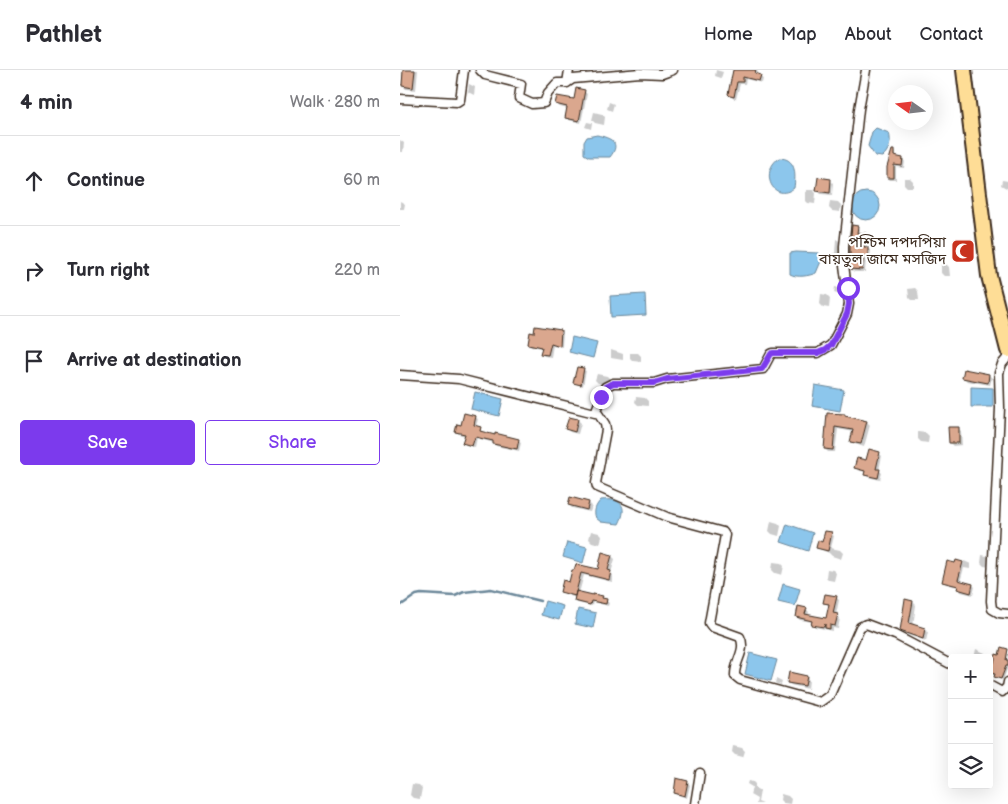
<!DOCTYPE html>
<html lang="en">
<head>
<meta charset="utf-8">
<style>
  :root { --surface:#fff; --page:#f7f7f7; --text:#2b2b33; --muted:#7c7c81; --line:#e1e1e2; --accent:#7c3aed }
  body { margin:0; font-family:"Balsamiq Sans","Noto Sans Bengali",sans-serif; background:var(--page); color:var(--text) }
  .controls { position:absolute; right:15px; bottom:15px; display:grid; overflow:hidden; border-radius:5px; box-shadow:0 5px 20px #0002 }
  .controls button { width:45px; height:45px; display:grid; place-items:center; padding:0; border:0; border-bottom:1px solid var(--line); background:var(--surface); color:var(--text); font:25px sans-serif }
  .compass { position:absolute; left:488px; top:15px; width:45px; height:45px; border-radius:50%; background:var(--surface); box-shadow:0 5px 20px #0002; rotate:284deg }
  .stop { position:absolute; width:15px; height:15px; margin:-11px; border:4px solid #7c3aed; border-radius:50%; background:#fff }
  .stop.end { background:#7c3aed; border-color:#fff; box-shadow:0 1px 5px #0008 }
  .list { margin:0; padding:0; list-style:none }
  h2 { display:flex; justify-content:space-between; align-items:center; height:65px; margin:0; padding:0 20px; font-size:21px }
  h2 small { font-size:16px; font-weight:400; color:var(--muted) }
  .list li { display:grid; grid-template-columns:32px 1fr auto; gap:15px; align-items:center; box-sizing:border-box; height:90px; padding:0 20px; border-top:1px solid var(--line) }
  .list b { display:block; font-size:19px; white-space:nowrap }
  .list em { font-size:16px; font-style:normal; color:var(--muted) }
  .actions { display:flex; gap:10px; padding:15px 20px }
  .actions a { flex:1; padding:11px 0; border:1px solid var(--accent); border-radius:5px; text-align:center; font-size:18px; color:var(--accent) }
  .actions .main { background:var(--accent); color:#fff }
  .icon { flex:none; width:28px; height:28px; fill:none; stroke:currentColor; stroke-width:2; stroke-linecap:round; stroke-linejoin:round }
  .map { position:relative; flex:none; width:608px; height:734px; overflow:hidden }
  header { display:flex; align-items:center; gap:30px; box-sizing:border-box; height:70px; padding:0 25px; background:var(--surface); border-bottom:1px solid var(--line) }
  header strong { font-size:24px }
  nav { display:flex; gap:28px; margin-inline-start:auto; font-size:18px }
  main { display:flex }
  aside { flex:1; background:var(--surface) }
  .map>svg:first-child { display:block }
  .water { fill:#8cc6ec; stroke:#6c889a }
  .shadow { fill:#0003 }
  .lines { fill:none; stroke-linecap:round; stroke-linejoin:round }
  .stream { stroke:#6c889a; stroke-width:2.5 }
  .building { fill:#daa78e; stroke:#3b2a1e }
  .minor-casing { stroke:#3b2a1e; stroke-width:11 }
  .trunk-casing { stroke:#3b2a1e; stroke-width:18 }
  .minor { stroke:#fff; stroke-width:8 }
  .trunk { stroke:#fedd96; stroke-width:14 }
  .route { stroke:#7c3aed; stroke-width:6 }
  .labels { text-anchor:middle; stroke-width:4; stroke-linejoin:round; paint-order:stroke }
  .poi-label { font-size:15px; fill:#3b2a1e; stroke:#fff; text-anchor:end }
</style>
</head>
<body>
<header>
<strong>Pathlet</strong>
<nav><a>Home</a><a>Map</a><a>About</a><a>Contact</a></nav>
</header>
<main>
<aside>
<h2>4 min<small>Walk · 280 m</small></h2>
<ul class="list">
<li><svg class="icon" aria-label="ahead" viewBox="0 0 24 24"><path d="M12 20V5M6 11l6-6 6 6"/></svg><div><b>Continue</b></div><em>60 m</em></li>
<li><svg class="icon" aria-label="right" viewBox="0 0 24 24"><path d="M7 20v-9h11M14 6l5 5-5 5"/></svg><div><b>Turn right</b></div><em>220 m</em></li>
<li><svg class="icon" aria-label="arrive" viewBox="0 0 24 24"><path d="M6 21V4h12l-3 4 3 4H6"/></svg><div><b>Arrive at destination</b></div></li>
</ul>
<div class="actions"><a class="main">Save</a><a>Share</a></div>
</aside>
<div class="map">
<svg width="608" height="734" viewBox="0 0 608 734">
  <rect width="100%" height="100%" fill="#fff"/>
  <filter id="ink" filterUnits="userSpaceOnUse"><feTurbulence type="fractalNoise" baseFrequency=".02" numOctaves="2"/><feDisplacementMap in="SourceGraphic" scale="10" xChannelSelector="R" yChannelSelector="G"/><feConvolveMatrix kernelMatrix="1 2 1 2 8 2 1 2 1" color-interpolation-filters="sRGB"/></filter>
  <g filter="url(#ink)">
    <!-- water -->
    <path class="water" d="M476,58L489,63C492,72 489,81 482,87L475,86L468,76L472,62Z
      M197,65C210,68 222,72 210,87H189L184,84V72L187,67Z
      M379,88C396,88 396,104 394,118C373,134 359,102 379,88Z
      M452 136a14 14 0 1 1 28 0a14 14 0 1 1-28 0Z
      M396,182L419,183L422,189L416,203C409,206 397,208 390,204V183Z
      M245,224L246,245L211,247L210,226Z
      M172,267L197,273L193,288L169,282Z
      M415,315L444,320L440,341L412,336Z
      M571,317L593,318V337H571Z
      M75,322L103,329L99,346L71,339Z
      M201,430C220,428 229,435 219,454L201,452L196,448C193,441 196,435 201,430Z
      M387,454L413,463L408,481L381,472Z
      M167,472L187,477L183,493L163,487Z
      M383,514L400,519L395,536L378,532Z
      M145,531L163,536L159,550L141,545Z
      M178,539L196,543L193,558L175,554Z
      M350,583L377,590L371,611L345,604Z"/>
    <!-- shadow -->
    <path class="shadow" d="M4,0H18L16,20L6,19L3,16Z
      M316,0L323,2L321,8L315,6Z
      M334,0H356L358,2L357,5L363,9L362,13L346,9L345,14H340L336,29H334L331,26Z
      M69,14L75,17L74,25L68,22Z
      M184,21L187,24L181,53L169,50L166,47L168,39L160,37L157,34L175,31Z
      M209,32L214,34L212,41L207,39Z
      M194,42L202,44L205,47L204,55L195,53L192,50Z
      M187,52L192,53L191,59L185,57Z
      M0,70L4,73L3,82H0Z
      M494,81L496,84V88L503,89L505,92L504,98L496,97V110H490L488,108Z
      M504,108H510L513,111V117H507L504,114Z
      M430,110L433,113L432,125L421,124L418,121Z
      M602,110L608,111V119L601,115Z
      M406,120H413L416,123L415,134L408,133L405,130Z
      M0,131L5,134L4,139H0Z
      M430,131L438,132L441,135L440,142L432,141L429,138Z
      M457,157L460,160V164L465,165L468,167L467,178L471,181L470,188H466L465,202H454L451,199Z
      M436,169L441,172L440,190H435L432,187L433,183H435Z
      M568,178L571,181L572,188L562,189L559,186L558,179Z
      M541,194H546L549,197L550,206H544L541,203Z
      M435,217L442,219L441,225L434,223Z
      M515,218L518,221L519,230H512L509,227L508,219Z
      M421,224L427,225L430,228L429,238L423,237L420,234Z
      M161,261L163,264L162,277L153,275L151,287L144,286L141,283L142,278L131,276L129,273Z
      M211,280L223,284V290L211,288Z
      M230,283H238L241,286V292L233,291L230,288Z
      M178,298L186,301L183,316L174,313Z
      M197,304L207,306L210,309L209,313L206,315L198,313L195,310Z
      M589,305L592,308L590,315L567,311L564,308Z
      M236,327L245,328L248,331V336L238,335L235,332Z
      M428,344L467,352L470,355L464,377L455,374L452,371L454,362L438,359L435,382H428L425,379Z
      M75,347L78,349L76,357L80,358L82,363L118,371L121,373L119,381L96,376L94,373L77,368L75,377L66,375L64,373L65,366L59,364L56,362Z
      M178,350L181,353L178,364L170,362L167,359Z
      M558,358L561,361L562,375L553,376L550,373Z
      M518,362L526,363L529,366L528,373L521,372L518,369Z
      M479,383L482,386L479,400L482,403L480,410L468,407L466,405V402L458,400L455,398Z
      M189,433L192,436L190,442L172,438L169,435Z
      M371,451L378,453L381,456L379,466L372,464L369,461Z
      M191,461L199,463L202,466L200,474L192,472L189,469Z
      M431,463L434,466L431,478L440,480L443,483L441,489L432,486L429,483L417,478L423,473Z
      M203,484L212,486L215,489L211,503L213,505L212,512L184,505L179,523L202,527L209,533L208,536L193,532L192,536L178,533L175,531L176,528L165,524L162,521L170,513L173,501L199,500Z
      M582,485L587,486L590,489V497L584,496L581,493Z
      M564,491L571,494L570,499L564,498L560,512L573,515L575,517L573,525L561,522L559,517L546,514L544,512L562,493L563,495Z
      M373,492L381,493L384,496L382,505L375,503L372,500Z
      M427,499L433,500L436,503L434,511L429,510L426,507Z
      M436,527L439,530L436,545L440,548L438,559L433,558V561L415,557L412,554L413,552L400,550L397,547L406,539L409,542L408,545L427,549L430,536L425,533Z
      M513,532L516,535L513,556L525,559L528,562L526,571L505,564L502,561Z
      M576,579L585,583L583,588H574Z
      M607,580L608,597L603,610L598,608L596,605L589,604V593L595,595Z
      M406,607L409,610L408,619L391,615L388,612Z
      M376,609L382,612L381,615L375,613Z
      M333,676L342,678L345,681L343,687L335,685L332,682Z
      M348,711L353,712L355,714V718L360,721L358,732L363,734H356L357,729L350,725L352,717L347,714Z
      M288,712L290,715L287,728L278,725L275,723Z
      M12,714L19,715L22,718L20,729L13,728L10,725Z
      M381,724L388,726L391,729L390,734L383,733L380,730Z"/>
    <g class="lines">
      <!-- stream -->
      <path class="stream" d="M0,536L16,525L21,524L55,526L64,522L91,519L140,531"/>
    </g>
    <!-- building -->
    <path class="building" d="M3,0H15L13,18L2,16Z
      M333,0H356L355,3L361,5L359,11L343,7V12H337L334,27L330,26L328,24Z
      M176,18L185,20L179,51L165,48L167,37L155,34L157,26L174,29Z
      M492,80H494V86L503,88L502,96L494,95V108H487V97Z
      M418,107L431,109L430,123L416,121Z
      M452,155L458,156L457,163H466L464,177H468V186H464L462,200L450,199V176Z
      M135,256L161,260L160,276L151,273L148,285L140,284L142,277L128,274L130,262L134,263Z
      M177,297L184,298L181,315L173,313Z
      M564,299L589,304L588,313L562,308Z
      M64,343L76,346L74,355L81,357L80,361L95,365V363L119,369L117,379L93,374V371L75,367L72,376L62,373L65,364L55,362L57,354L61,355Z
      M427,343L445,344V346L467,351L461,374L450,372L453,360L435,357L433,380L424,379Z
      M169,347L178,349L175,362L165,359Z
      M548,357H559V373H549Z
      M469,379L480,382L476,399H480L478,408L464,405L465,401L454,398L457,388L466,390Z
      M170,427L189,432L187,440L168,435Z
      M425,461L432,462L428,481L416,478L418,470L422,472Z
      M202,482L212,485L208,500L211,501L209,510L181,503L175,526L160,522L163,510L169,512L172,500H174L176,494L198,499Z
      M556,490L563,492L558,510L573,514L571,523L557,519L558,516L542,512L547,491L555,493Z
      M176,521L193,525V524L203,526L202,528L207,529L206,534L191,531L190,535L174,531Z
      M425,524L437,526L433,543L438,544L435,556L430,555V559L425,558V554L424,557L411,555L412,551L396,547L398,536L407,538L405,544L426,548L429,534L423,533Z
      M505,529L513,531L509,553L525,558L523,569L500,561Z
      M601,577L608,579L606,590H608V596H606L601,609L594,607L595,604L589,603V592L594,593L596,584L599,585Z
      M389,602L407,606L405,616L387,613Z
      M276,708L288,711L285,726L274,723Z"/>
    <g class="lines">
      <!-- minor casing -->
      <g class="minor-casing">
        <path id="minor" d="M80,0L85,5L121,14L119,28L132,34L144,33L148,23L157,13H167L173,9L240,3L262,4L273,0
          M167,13L169,0
          M0,29L57,32L60,30L64,0
          M608,287L602,294L599,303L600,338L591,531L592,539L599,543L608,544
          M0,305L59,309L195,343L205,317L213,313H254L267,309L363,299L371,284L373,283H418L431,275L447,244L449,234L444,195V176L459,39L466,0
          M197,342L205,354L206,360L196,413L197,417L267,447L323,462L325,465L309,553L312,557L340,567C347,580 334,592 335,606L340,610L420,632L430,625L460,557L466,554L495,565L552,595
          M589,615L602,622L607,617L608,612
          M295,734L300,703"/>
      </g>
      <!-- trunk casing -->
      <g class="trunk-casing">
        <path id="trunk" d="M564,0L589,206L608,280"/>
      </g>
      <!-- minor -->
      <use href="#minor" class="minor"/>
      <!-- trunk -->
      <use href="#trunk" class="trunk"/>
    </g>
  </g>
  <g class="lines" filter="url(#ink)">
    <!-- route -->
    <path class="route" d="M201,327L205,317L213,313H254L267,309L362,299L371,284L373,283H418L425,280L431,275L447,244L449,234L448,218"/>
  </g>
  <!-- icons -->
  <defs>
    <g id="mosque-square" transform="scale(1.25)"><rect x="-9" y="-9" width="18" height="18" rx="4" fill="#c8321e" stroke="#fff"/><path d="M3.5-4.9A6 6 0 1 0 3.5 4.9A5 5 0 1 1 3.5-4.9Z" fill="#fff"/></g>
  </defs>
  <g fill-rule="evenodd">
    <use href="#mosque-square" x="563" y="181"/>
  </g>
  <g class="labels">
    <!-- poi labels -->
    <g class="poi-label">
      <text x="546" y="177">পশ্চিম দপদপিয়া<tspan x="546" dy="17">বায়তুল জামে মসজিদ</tspan></text>
    </g>
  </g>
</svg>
<div class="controls">
<button>+</button>
<button>−</button>
<button><svg class="icon" aria-label="layers" viewBox="0 0 24 24"><path d="M12 4l9 5-9 5-9-5zM3 14l9 5 9-5"/></svg></button>
</div>
<svg class="compass" viewBox="-18 -18 36 36"><path d="M0-13l5 13h-10z" fill="#e53935"/><path d="M0 13l5-13h-10z" fill="#7c7c81"/></svg>
<div class="stop" style="left:448px;top:218px"></div>
<div class="stop end" style="left:201px;top:327px"></div>
</div>
</main>
</body>
</html>
